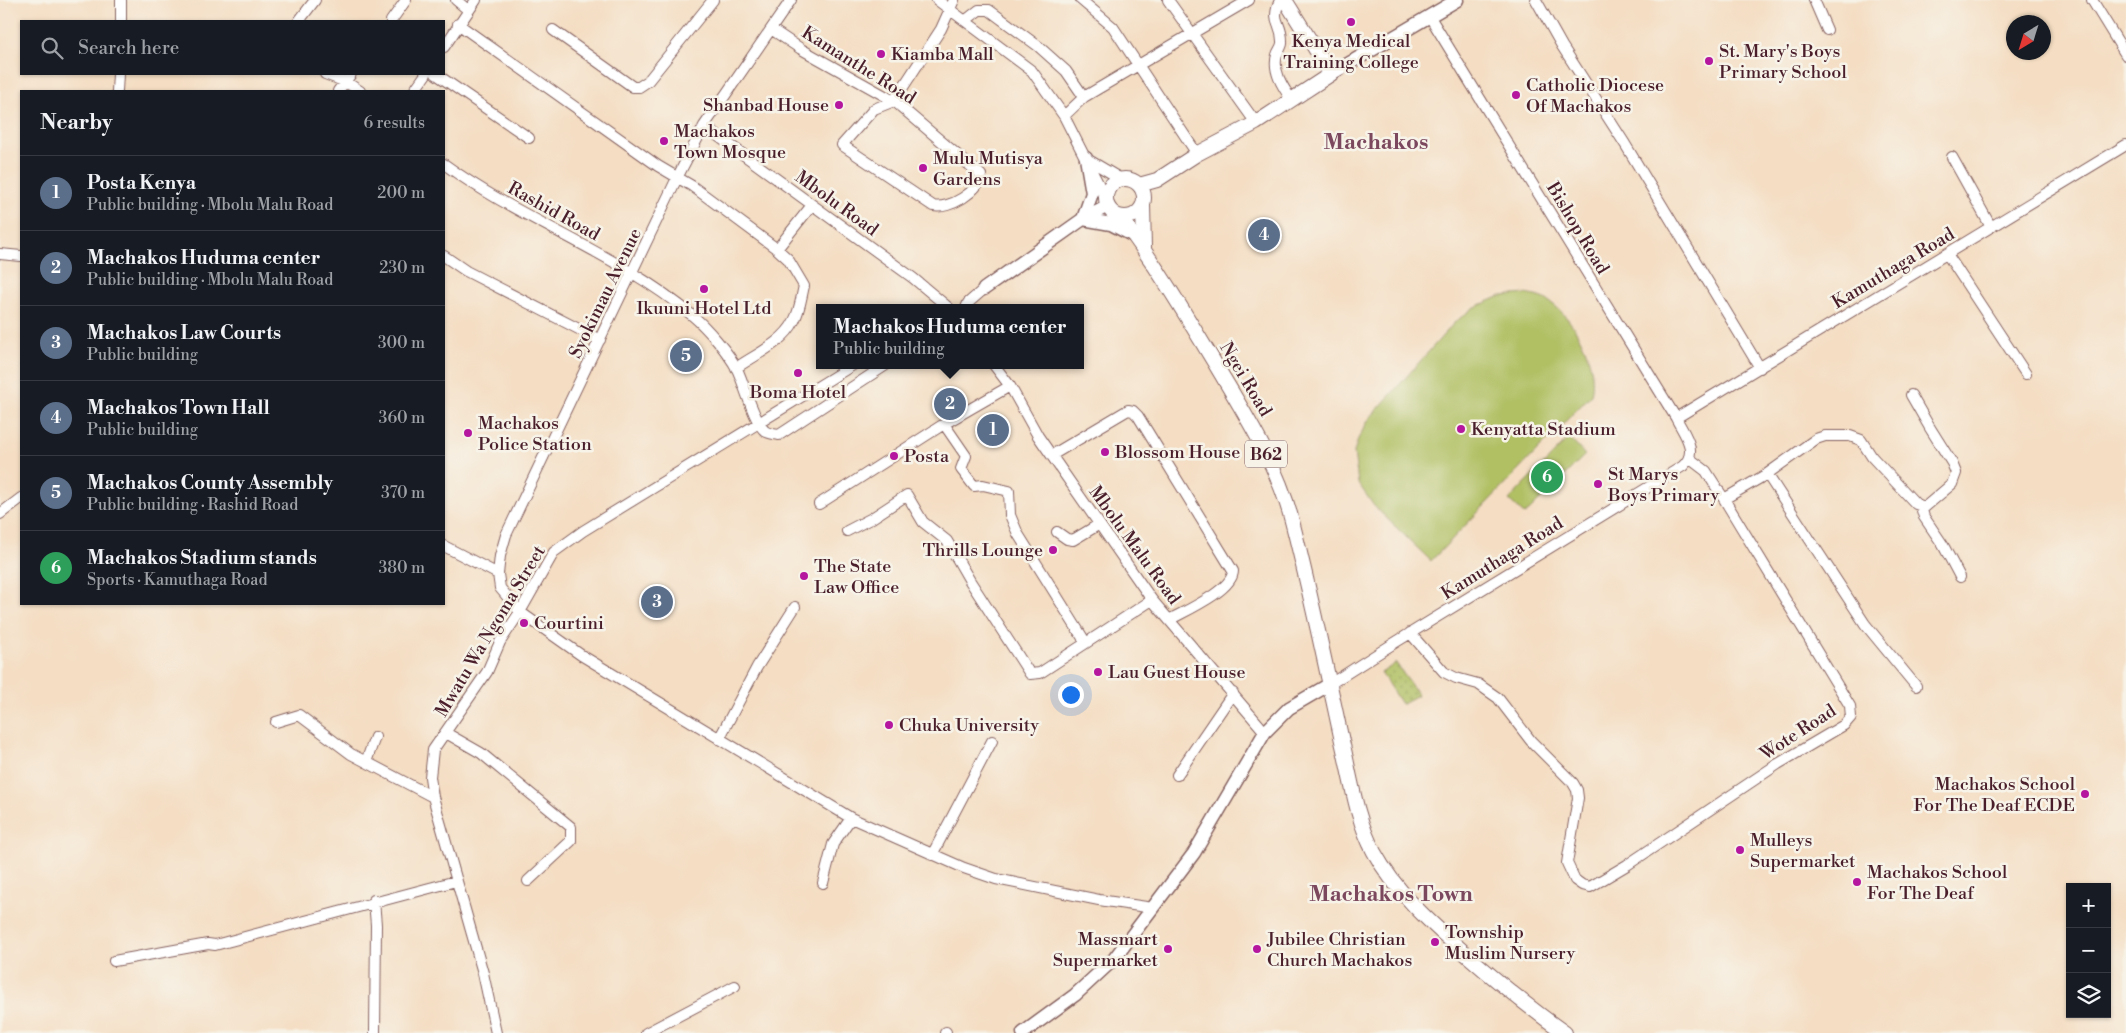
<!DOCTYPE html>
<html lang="en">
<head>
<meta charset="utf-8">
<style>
  :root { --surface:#171b24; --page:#242831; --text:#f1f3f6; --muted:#9ea1a6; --line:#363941; --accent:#d690ce }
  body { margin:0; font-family:"Libre Bodoni",serif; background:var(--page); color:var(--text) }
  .controls { position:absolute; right:15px; bottom:15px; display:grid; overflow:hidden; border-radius:0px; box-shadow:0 1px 4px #0004 }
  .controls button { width:45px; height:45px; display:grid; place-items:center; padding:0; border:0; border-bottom:1px solid var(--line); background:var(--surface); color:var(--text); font:25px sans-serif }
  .compass { position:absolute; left:2006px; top:15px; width:45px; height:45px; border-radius:50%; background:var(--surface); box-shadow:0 1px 4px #0004; rotate:218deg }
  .you { position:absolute; left:1070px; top:694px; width:18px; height:18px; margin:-12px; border:4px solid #fff; border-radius:50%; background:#1a73e8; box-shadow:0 0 0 8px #1a73e833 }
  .badge { display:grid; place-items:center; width:32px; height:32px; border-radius:50%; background:var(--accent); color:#fff; font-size:16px; font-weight:700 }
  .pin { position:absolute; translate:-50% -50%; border:2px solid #fff; box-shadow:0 1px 5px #0006 }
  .popup { position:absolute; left:816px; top:304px; width:268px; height:65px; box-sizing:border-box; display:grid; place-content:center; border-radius:0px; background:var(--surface); filter:drop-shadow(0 1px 4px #0005); font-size:16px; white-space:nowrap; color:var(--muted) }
  .popup b { font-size:19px; color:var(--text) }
  .popup::after { content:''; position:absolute; left:50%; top:100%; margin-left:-10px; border:10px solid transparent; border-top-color:var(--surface) }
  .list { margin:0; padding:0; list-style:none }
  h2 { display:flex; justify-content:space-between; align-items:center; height:65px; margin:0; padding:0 20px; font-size:21px }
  h2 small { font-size:16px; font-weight:400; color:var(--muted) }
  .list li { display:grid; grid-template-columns:32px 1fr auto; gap:15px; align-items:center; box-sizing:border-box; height:75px; padding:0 20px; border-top:1px solid var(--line) }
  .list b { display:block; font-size:19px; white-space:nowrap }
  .list p { margin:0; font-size:16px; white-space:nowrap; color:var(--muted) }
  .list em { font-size:16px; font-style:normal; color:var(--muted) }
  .icon { flex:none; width:28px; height:28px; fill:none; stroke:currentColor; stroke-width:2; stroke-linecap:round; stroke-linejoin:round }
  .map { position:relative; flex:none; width:2126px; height:1033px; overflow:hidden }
  .search { position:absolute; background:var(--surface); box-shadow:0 1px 4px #0004; left:20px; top:20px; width:425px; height:55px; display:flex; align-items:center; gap:12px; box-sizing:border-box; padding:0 18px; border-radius:0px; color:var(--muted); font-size:19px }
  .panel { position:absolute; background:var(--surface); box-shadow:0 1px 4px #0004; left:20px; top:90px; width:425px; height:515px; border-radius:0px }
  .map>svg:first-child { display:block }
  .grass { fill:url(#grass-dots); stroke:#7d7047 }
  .pitch { fill:#b0c063; stroke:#7d7047 }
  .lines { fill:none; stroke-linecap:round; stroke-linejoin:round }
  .minor-casing { stroke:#866260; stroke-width:12 }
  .major-casing { stroke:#866260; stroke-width:15 }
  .highway-casing { stroke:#866260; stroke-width:16 }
  .minor { stroke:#fff; stroke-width:10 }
  .major { stroke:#fff; stroke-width:12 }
  .highway { stroke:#fff; stroke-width:14 }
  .poi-dot { fill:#b5179e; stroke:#f7f3e8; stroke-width:2 }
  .labels { text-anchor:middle; stroke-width:5; stroke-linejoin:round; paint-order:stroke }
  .shield { fill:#f7f3e8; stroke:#7e5f64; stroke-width:1 }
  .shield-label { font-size:16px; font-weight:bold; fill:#4a1f2b }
  .poi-label { font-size:18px; fill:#4a1f2b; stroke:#f7f3e8; text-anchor:start }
  .street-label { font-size:18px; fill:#4a1f2b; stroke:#f7f3e8 }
  .district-label { font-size:22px; font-weight:bold; fill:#7c485e; stroke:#f7f3e8 }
</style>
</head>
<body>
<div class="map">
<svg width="2126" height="1033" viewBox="0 0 2126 1033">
  <defs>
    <pattern id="grass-dots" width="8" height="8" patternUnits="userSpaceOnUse" patternTransform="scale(1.25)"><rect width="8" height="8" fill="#b0c063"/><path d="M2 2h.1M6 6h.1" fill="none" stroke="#919b52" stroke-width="1.8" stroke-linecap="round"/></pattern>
  </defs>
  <rect width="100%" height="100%" fill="#f7f3e8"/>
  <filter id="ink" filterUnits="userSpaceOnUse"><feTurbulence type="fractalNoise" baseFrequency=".02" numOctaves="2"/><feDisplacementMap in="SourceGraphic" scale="10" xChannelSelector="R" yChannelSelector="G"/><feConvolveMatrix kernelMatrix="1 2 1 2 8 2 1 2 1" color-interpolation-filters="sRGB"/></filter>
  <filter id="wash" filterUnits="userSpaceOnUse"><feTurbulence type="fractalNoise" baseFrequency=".0096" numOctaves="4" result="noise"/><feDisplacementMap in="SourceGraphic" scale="20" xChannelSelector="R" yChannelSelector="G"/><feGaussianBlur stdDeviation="1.12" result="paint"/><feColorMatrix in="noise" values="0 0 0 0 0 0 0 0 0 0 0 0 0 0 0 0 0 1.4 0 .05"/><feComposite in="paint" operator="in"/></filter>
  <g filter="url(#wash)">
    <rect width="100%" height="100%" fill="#f4ddc2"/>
    <!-- grass -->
    <path class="grass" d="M1396,663L1418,695L1401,704L1381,673Z"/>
    <!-- pitch -->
    <path class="pitch" d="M1526,294C1532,296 1540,296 1545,299C1573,314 1599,364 1591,395L1431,561L1374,506L1358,483L1354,452L1358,439L1369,419L1454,323L1473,308L1501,296Z
      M1569,438L1585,455L1525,515L1509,500Z"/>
  </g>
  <g filter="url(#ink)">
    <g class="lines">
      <!-- minor casing -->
      <g class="minor-casing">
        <path id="minor" d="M121,0V21
          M456,0L468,10
          M791,0L704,126L677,178L506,535L500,556L498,574L500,588L520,612L581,655L851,818L964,868L996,879L1099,900L1153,908
          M937,0L1032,71L1064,116L1106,199
          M1081,0L1113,27L1197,154
          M1168,0L1256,123
          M1280,0C1270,23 1282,21 1282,41C1283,47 1278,50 1277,55C1272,71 1283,87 1291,99
          M1536,0L1562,46L1625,144L1760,368
          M1814,0L1827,30
          M2092,0L2126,55
          M299,21L315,0
          M391,21L406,0
          M965,21L979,10H989L1038,46L1066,71L1084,97
          M458,24L658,166L692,186L777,249L788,259L804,286C801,298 800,310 794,321C784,342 755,355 736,368
          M771,29L801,49L894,101L981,175C980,191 949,210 933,206L842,145L874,109L894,101L941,29L954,0
          M553,30L633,87H639L648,81L713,0
          M444,47L476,0
          M325,74L346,82L360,91
          M436,74L529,138
          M117,91L118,74
          M338,91L351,74
          M414,91L426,74
          M1064,116L1084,97L1249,0
          M704,126L913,278L949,308
          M1952,157L1991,227
          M1087,159L1121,179
          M444,164C522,221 618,253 693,316C707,328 728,352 737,369C744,383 754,422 765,431C769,434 774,434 779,435L886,365
          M777,249L812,205
          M0,254L21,256
          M1947,254L2026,374
          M444,256L466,271L600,340
          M966,308L968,303L984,289
          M994,365L1010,386L1038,436L1152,600L1265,732
          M1676,418L2126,145
          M944,424L966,456L961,469L974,486L983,485L1009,491L1010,515L1018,534L1086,643L1152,600
          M1052,455L1128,410L1133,411L1138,416L1233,571C1233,590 1185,611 1169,620
          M1767,474L1865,624L1916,686
          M1724,499L1767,474L1816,439L1825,436H1850L1861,440L1872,457L1916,504L1925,507L1952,484L1956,473L1952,463L1930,428L1911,395
          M819,504L944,424L1010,386
          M1921,507L1924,517L1943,545L1960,577
          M0,514L21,498
          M847,531L872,518L907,495L923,522L947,541L970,581L1030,674L1040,673L1086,643
          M1057,532L1067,539L1073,540L1098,525
          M444,546L498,574
          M1410,633L1444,672L1456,678L1478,684L1498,698L1531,741L1573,783L1577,790L1578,798L1567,863L1575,880L1582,885L1590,887L1627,865L1778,764L1844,725L1851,717L1850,706L1724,499L1706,471L1689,458
          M1330,684L1396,642L1683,466C1699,451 1684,434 1676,418L1430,17
          M276,722L299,715L351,754L433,797
          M446,733L481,753L571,827V841L528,881
          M719,739L757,667L795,607
          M366,762L375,737
          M1177,775L1233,693
          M932,855L992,741
          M823,883L833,844L851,818
          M374,900L376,925L375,1033
          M114,961L208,944L215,945L456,881
          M496,1033L483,973L433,797L430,777L433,750L487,672L500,642L520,612L554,552L583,531L853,365
          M646,1033L735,986
          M945,1033L946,1032"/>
      </g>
      <!-- major casing -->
      <g class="major-casing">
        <path id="major" d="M1331,74L1457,0
          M1086,158L1092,193L1083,219L1111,224L1134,236
          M984,289L1083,219L1108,206
          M1023,1033L1075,995L1114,959L1194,853L1265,732L1289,708L1330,684"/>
      </g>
      <!-- highway casing -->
      <g class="highway-casing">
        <path id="highway" d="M1106 198a19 19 0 1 1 38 0a19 19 0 1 1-38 0Z
          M1139,185L1157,180L1197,154L1256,123L1331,74L1285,0
          M1143,204L1144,248
          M1120,217C1155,263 1184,312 1214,362C1244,413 1277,463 1292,521C1311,594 1326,668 1342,741C1351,778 1356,819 1374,852C1397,894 1432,924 1467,955C1499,983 1531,1009 1565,1033"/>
      </g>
      <!-- minor -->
      <use href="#minor" class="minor"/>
      <!-- major -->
      <use href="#major" class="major"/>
      <!-- highway -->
      <use href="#highway" class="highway"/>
    </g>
  </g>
  <!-- markers -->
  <g class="poi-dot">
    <circle cx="1351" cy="22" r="5"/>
    <circle cx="881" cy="54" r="5"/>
    <circle cx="1709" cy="61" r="5"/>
    <circle cx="1516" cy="95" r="5"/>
    <circle cx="839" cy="105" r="5"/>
    <circle cx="664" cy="141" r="5"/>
    <circle cx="923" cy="168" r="5"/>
    <circle cx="704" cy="289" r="5"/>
    <circle cx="798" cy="373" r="5"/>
    <circle cx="1461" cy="429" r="5"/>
    <circle cx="468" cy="433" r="5"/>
    <circle cx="1105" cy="452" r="5"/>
    <circle cx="894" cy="456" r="5"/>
    <circle cx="1598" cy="484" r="5"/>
    <circle cx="1053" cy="550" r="5"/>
    <circle cx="804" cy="576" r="5"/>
    <circle cx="524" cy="623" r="5"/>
    <circle cx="1098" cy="672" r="5"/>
    <circle cx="889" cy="725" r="5"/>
    <circle cx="2085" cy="794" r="5"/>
    <circle cx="1740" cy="850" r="5"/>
    <circle cx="1857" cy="882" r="5"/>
    <circle cx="1435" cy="942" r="5"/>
    <circle cx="1168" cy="949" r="5"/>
    <circle cx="1257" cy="949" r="5"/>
  </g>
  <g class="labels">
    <!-- shield labels -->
    <rect class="shield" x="1245" y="440.5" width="42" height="27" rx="4"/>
    <g class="shield-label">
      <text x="1266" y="460">B62</text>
    </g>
    <!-- poi labels -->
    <g class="poi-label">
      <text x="1351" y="47" text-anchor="middle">Kenya Medical<tspan x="1351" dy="21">Training College</tspan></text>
      <text x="1719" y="57">St. Mary's Boys<tspan x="1719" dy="21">Primary School</tspan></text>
      <text x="891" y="60">Kiamba Mall</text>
      <text x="1526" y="91">Catholic Diocese<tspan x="1526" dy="21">Of Machakos</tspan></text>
      <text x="829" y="111" text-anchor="end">Shanbad House</text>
      <text x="674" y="137">Machakos<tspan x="674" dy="21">Town Mosque</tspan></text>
      <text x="933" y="164">Mulu Mutisya<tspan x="933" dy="21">Gardens</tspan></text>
      <text x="704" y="314" text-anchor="middle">Ikuuni Hotel Ltd</text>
      <text x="798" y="398" text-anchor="middle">Boma Hotel</text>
      <text x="478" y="429">Machakos<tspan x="478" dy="21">Police Station</tspan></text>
      <text x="1471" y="435">Kenyatta Stadium</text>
      <text x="1115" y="458">Blossom House</text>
      <text x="904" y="462">Posta</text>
      <text x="1608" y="480">St Marys<tspan x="1608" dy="21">Boys Primary</tspan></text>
      <text x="1043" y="556" text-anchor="end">Thrills Lounge</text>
      <text x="814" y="572">The State<tspan x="814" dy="21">Law Office</tspan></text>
      <text x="534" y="629">Courtini</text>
      <text x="1108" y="678">Lau Guest House</text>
      <text x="899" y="731">Chuka University</text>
      <text x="2075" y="790" text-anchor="end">Machakos School<tspan x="2075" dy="21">For The Deaf ECDE</tspan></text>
      <text x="1750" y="846">Mulleys<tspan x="1750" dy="21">Supermarket</tspan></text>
      <text x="1867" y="878">Machakos School<tspan x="1867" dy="21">For The Deaf</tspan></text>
      <text x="1445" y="938">Township<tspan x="1445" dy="21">Muslim Nursery</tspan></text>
      <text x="1158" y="945" text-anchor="end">Massmart<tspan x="1158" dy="21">Supermarket</tspan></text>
      <text x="1267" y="945">Jubilee Christian<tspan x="1267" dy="21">Church Machakos</tspan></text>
    </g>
    <!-- street labels -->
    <g class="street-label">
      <text transform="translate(859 65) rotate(32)" y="6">Kamanthe Road</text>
      <text transform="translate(837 203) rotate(36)" y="6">Mbolu Road</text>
      <text transform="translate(554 211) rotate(29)" y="6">Rashid Road</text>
      <text transform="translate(1578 228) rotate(59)" y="6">Bishop Road</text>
      <text transform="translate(1893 268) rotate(-31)" y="6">Kamuthaga Road</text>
      <text transform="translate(605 293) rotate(-64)" y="6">Syokimau Avenue</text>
      <text transform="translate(1246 379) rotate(59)" y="6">Ngei Road</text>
      <text transform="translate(1135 545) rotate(54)" y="6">Mbolu Malu Road</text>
      <text transform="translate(1502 558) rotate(-32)" y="6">Kamuthaga Road</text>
      <text transform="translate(490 631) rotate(-59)" y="6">Mwatu Wa Ngoma Street</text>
      <text transform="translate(1798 732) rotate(-33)" y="6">Wote Road</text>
    </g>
    <!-- district labels -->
    <g class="district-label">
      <text x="1376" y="149">Machakos</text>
      <text x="1391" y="901">Machakos Town</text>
    </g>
  </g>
</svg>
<div class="controls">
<button>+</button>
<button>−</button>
<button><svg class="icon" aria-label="layers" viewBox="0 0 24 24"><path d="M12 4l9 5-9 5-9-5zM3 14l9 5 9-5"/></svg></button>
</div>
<svg class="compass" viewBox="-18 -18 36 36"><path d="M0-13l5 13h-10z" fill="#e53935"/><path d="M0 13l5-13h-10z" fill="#9ea1a6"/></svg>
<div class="you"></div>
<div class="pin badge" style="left:993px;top:430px;background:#5c6f8a">1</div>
<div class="pin badge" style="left:950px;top:404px;background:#5c6f8a">2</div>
<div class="popup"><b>Machakos Huduma center</b>Public building</div>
<div class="pin badge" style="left:657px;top:602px;background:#5c6f8a">3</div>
<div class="pin badge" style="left:1264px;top:235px;background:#5c6f8a">4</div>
<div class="pin badge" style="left:686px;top:356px;background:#5c6f8a">5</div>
<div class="pin badge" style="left:1547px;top:477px;background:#2e9e5b">6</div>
<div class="search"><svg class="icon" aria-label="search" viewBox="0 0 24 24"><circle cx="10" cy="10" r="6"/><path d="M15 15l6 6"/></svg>Search here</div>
<section class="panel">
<h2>Nearby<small>6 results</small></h2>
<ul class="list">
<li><span class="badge" style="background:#5c6f8a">1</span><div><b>Posta Kenya</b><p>Public building · Mbolu Malu Road</p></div><em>200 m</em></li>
<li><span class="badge" style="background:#5c6f8a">2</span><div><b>Machakos Huduma center</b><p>Public building · Mbolu Malu Road</p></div><em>230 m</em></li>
<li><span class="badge" style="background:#5c6f8a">3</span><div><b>Machakos Law Courts</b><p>Public building</p></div><em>300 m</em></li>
<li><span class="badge" style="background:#5c6f8a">4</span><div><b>Machakos Town Hall</b><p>Public building</p></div><em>360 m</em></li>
<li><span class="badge" style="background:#5c6f8a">5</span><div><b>Machakos County Assembly</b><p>Public building · Rashid Road</p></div><em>370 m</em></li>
<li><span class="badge" style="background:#2e9e5b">6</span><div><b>Machakos Stadium stands</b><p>Sports · Kamuthaga Road</p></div><em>380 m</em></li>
</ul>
</section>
</div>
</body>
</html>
